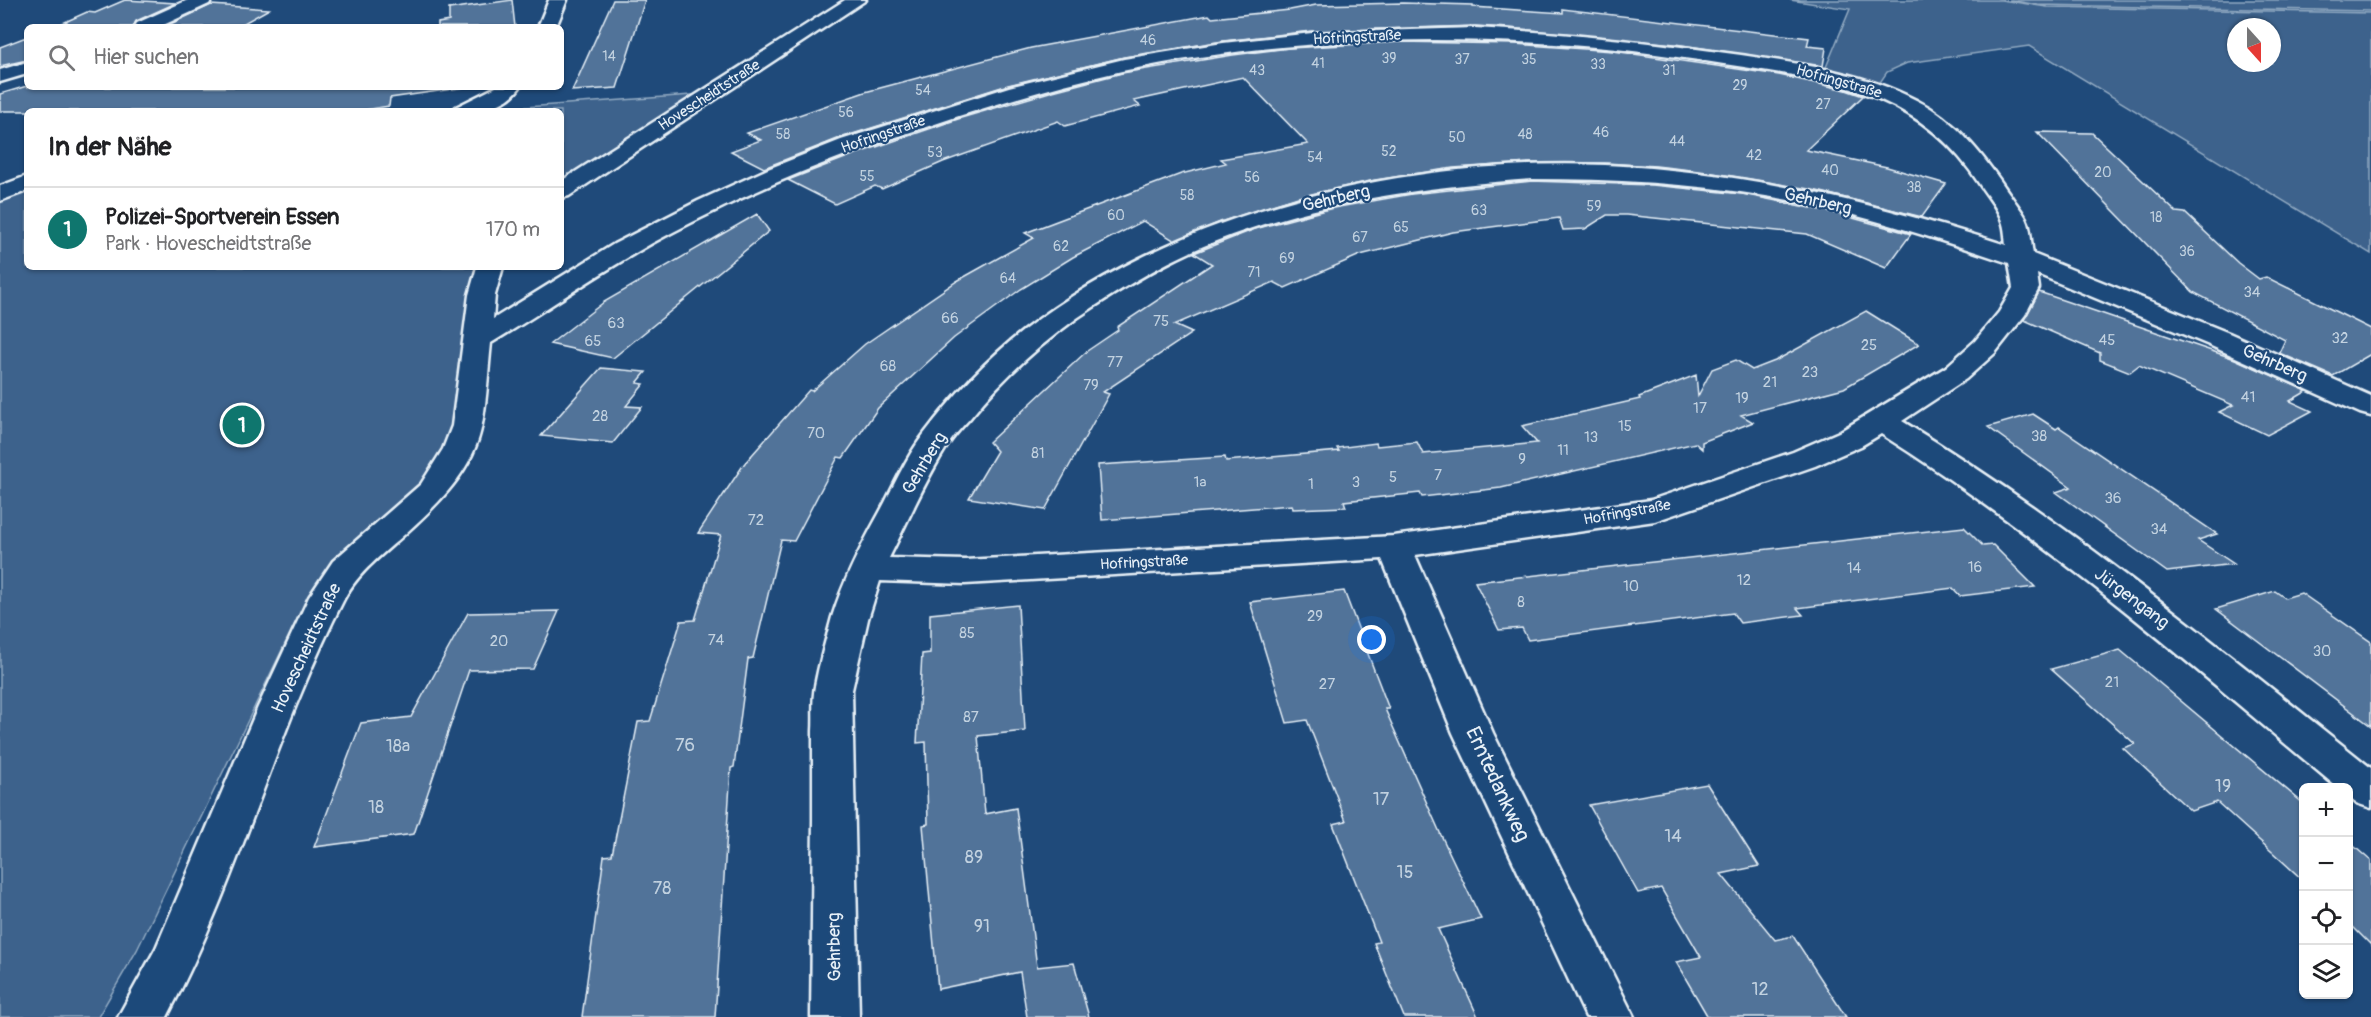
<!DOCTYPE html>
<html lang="de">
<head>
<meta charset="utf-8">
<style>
  :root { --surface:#fff; --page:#f6f6f6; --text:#202124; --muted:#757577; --line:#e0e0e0; --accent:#0f766e }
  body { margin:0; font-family:Pangolin,sans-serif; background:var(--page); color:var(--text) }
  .controls { position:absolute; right:18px; bottom:18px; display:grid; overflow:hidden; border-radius:9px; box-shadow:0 2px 4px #0004 }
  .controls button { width:54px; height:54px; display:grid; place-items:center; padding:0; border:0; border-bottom:2px solid var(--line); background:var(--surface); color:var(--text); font:30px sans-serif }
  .compass { position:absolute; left:2227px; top:18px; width:54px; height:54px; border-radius:50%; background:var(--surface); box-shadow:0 2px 4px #0004; rotate:159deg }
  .you { position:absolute; left:1372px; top:640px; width:21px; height:21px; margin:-15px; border:4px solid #fff; border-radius:50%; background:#1a73e8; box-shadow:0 0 0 9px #1a73e833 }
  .badge { display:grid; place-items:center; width:39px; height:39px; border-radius:50%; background:var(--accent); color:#fff; font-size:20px; font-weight:700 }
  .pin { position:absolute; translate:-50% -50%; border:3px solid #fff; box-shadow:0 2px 6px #0006 }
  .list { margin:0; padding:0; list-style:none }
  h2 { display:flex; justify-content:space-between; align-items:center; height:78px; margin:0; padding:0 24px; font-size:26px }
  h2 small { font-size:20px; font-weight:400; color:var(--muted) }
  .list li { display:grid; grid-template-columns:39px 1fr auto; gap:18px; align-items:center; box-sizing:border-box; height:84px; padding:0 24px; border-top:2px solid var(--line) }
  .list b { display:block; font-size:22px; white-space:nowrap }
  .list p { margin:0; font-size:20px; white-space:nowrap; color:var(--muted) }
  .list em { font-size:20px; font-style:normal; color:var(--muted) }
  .icon { flex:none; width:33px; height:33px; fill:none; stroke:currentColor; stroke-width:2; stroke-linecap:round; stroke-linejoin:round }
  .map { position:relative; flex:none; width:2371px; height:1017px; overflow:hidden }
  .search { position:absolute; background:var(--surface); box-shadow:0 2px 4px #0004; left:24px; top:24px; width:540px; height:66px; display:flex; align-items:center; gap:15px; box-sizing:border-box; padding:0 21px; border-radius:9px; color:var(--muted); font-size:22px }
  .panel { position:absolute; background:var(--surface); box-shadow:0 2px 4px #0004; left:24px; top:108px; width:540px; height:162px; border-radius:9px }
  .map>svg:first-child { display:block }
  .green { fill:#3c628c; stroke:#92aac2; stroke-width:1.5; fill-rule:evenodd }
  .building { fill:#517399; stroke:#e8f1f8; stroke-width:1.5 }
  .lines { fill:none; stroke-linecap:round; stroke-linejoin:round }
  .minor-casing { stroke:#e8f1f8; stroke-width:5 }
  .minor { fill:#1f4a7a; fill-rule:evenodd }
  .labels { text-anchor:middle; stroke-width:4.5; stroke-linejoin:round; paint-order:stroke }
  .far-number-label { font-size:14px; fill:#c2d2e0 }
  .far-street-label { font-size:15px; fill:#e8f1f8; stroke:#1f4a7a }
  .number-label { font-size:15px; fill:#c2d2e0 }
  .street-label { font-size:18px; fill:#e8f1f8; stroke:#1f4a7a }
  .near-number-label { font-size:18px; fill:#c2d2e0 }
  .near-street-label { font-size:21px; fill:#e8f1f8; stroke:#1f4a7a }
</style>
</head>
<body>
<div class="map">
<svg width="2371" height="1017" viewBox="0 0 2371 1017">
  <rect width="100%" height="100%" fill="#1f4a7a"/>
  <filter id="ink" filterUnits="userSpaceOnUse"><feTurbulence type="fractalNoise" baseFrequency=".0167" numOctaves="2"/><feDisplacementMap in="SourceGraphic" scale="12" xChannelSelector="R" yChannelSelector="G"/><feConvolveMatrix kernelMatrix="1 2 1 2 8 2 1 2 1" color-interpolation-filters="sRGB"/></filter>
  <g filter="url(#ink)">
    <!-- green -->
    <path class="green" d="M1790,0H2001L2047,7L2371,13V254L2029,46L1907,63L1887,72L1877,87L1824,72L1850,9ZM2236,27H2272V63H2236Z
      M2009,0H2371V11L2038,5Z
      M706,94L561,190V111H468Z
      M27,186V267H486L454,442L421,491L311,596L293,627L137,950L98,1017H0V196Z"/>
    <!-- building -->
    <path class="building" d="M125,0L176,3L136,21L133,27H54L87,12L95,13Z
      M512,0L515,27H438V23L449,21V9Z
      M613,0H645L617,88L572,91Z
      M1403,3L1473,5V7L1563,13V9L1809,38L1807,46L1826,48L1823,66L1675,44L1509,28L1475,26L1312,31L1223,41L1124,57L1008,85L840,138L764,168L731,151L761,140L747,133L865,92L1031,48L1209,15L1212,18L1290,10L1316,5Z
      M211,5L269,9L237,27H164Z
      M26,37L27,60L0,66V47Z
      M1401,42L1514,44L1613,51L1779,75L1846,90L1863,96L1806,150L1887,167L1946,184L1922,217L1809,189L1707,172L1656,166L1605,163H1530L1453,168L1375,180L1298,197L1223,221L1175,241L1143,221L1073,257L1021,289L954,338L878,408L843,458L838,457L794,541L781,540L753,658L748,659L734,767L731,768L715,1017H582L604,856L612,855L638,722L650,721L681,621L695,620L721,535L698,533L744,464L809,390L812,391L865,344L957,281L1034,238L1025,233L1181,174L1226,163L1221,159L1308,144L1243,77L1134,101L1140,106L1065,126L1058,121L943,162L882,189L875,186L835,204L788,180L853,155L961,118L1053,91L1122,73L1233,55L1289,48Z
      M27,86V87H466L390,98L389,106L359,111H0V94Z
      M2037,132L2092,133L2176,212L2185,213L2238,263L2259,279L2266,277L2371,329V354L2333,376L2279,353L2285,340L2193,292Z
      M1532,181L1652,185L1742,194L1831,212L1911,234L1886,268L1807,234L1626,215H1607L1585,229L1563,230L1559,218L1453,232L1360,255L1285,288L1274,282L1174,325L1192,333L1103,392L1109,394L1045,510L969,498L997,451L989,442L1087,351L1118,330L1117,327L1212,264L1194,253L1255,229L1333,208L1412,194Z
      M757,214L769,231L613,358L550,344L604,302Z
      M2039,292L2235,359L2307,391L2290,401L2312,411L2267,435L2219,412L2233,405L2139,365L2130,372L2100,360V353L2024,320Z
      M1866,311L1919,344L1844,388L1741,415L1753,422L1702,442V449L1695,443L1501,488L1422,497L1420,493L1344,501L1346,507L1293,509L1292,505L1102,520L1098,465L1225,457L1226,461L1339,451L1337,448L1376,443L1377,446L1417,442L1423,454L1537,443L1522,426L1640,399L1639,397L1696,375L1698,396L1712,369L1736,360L1752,370L1775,361Z
      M601,368L646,372L637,383L644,384L626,406L642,407L613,443L541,436Z
      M2033,414L2056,429L2059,427L2217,534L2198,540L2234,564L2167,572L2056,492L2071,487L1988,427Z
      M1964,527L1983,546L1993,545L2035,587L1960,596L1953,588L1797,608L1803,615L1740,623L1733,613L1528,640L1522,628L1499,630L1475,582Z
      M1344,591L1389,709H1385L1441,835L1481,919L1438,929L1478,1017H1404L1374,943L1379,942L1333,824L1346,821L1307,720L1287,723L1250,602Z
      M2275,591L2285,598L2301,593L2371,642V726L2216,609Z
      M1018,605L1025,731L978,736L985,814L1016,808L1037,967L1074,963L1089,1017H1027L1020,972L938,989L923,825L928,824L926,742L917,743L922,654L930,653V614Z
      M559,611L533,669L469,670L414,834L314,847L361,723L411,717L468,613Z
      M2120,650L2304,804V881L2217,802L2191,811L2123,748L2135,744L2051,669Z
      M1707,784L1759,866L1721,874L1775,940L1793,936L1846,1017H1708L1676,962L1701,957L1661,888L1638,893L1589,805Z
      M2349,842L2371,861V945L2349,923Z"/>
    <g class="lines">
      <!-- minor casing -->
      <g class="minor-casing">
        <path id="minor" d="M188,0H212L209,4L159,27H135L137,23Z
          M549,0H567L556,27H538Z
          M845,0H866L569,196L561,198V181Z
          M1475,28C1565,33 1653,42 1741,55C1801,64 1862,72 1916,100C1958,121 1985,158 2011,196C2016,204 2025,214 2028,223C2031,233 2031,244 2033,254L2229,333L2371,396V416L2360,413L2209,345L2037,274L2039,288L2025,315L1995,353L1966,379L1902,421C2068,522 2219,647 2371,768V808L2356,803L2348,796V788H2338C2190,664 2044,537 1881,434L1861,446L1815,466L1655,521L1415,555L1493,733L1634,1017H1586L1453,733L1382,559L965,584L880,581L868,619L852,690L859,1017H811C812,951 812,886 813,820C813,791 813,761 813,731C814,716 812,701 815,686C819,663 826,640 832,617C844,579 861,546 880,512C894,486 906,457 924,434C952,397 986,360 1023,331C1179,209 1409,157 1605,165C1742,171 1876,203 2006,245C2005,238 2005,228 2002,221C1998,208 1987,196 1980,185C1923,96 1841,82 1744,67C1686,58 1628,49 1570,45C1421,34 1268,40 1122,71C1059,85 998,103 938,123C861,148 785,176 713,212C686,225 658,239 632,255C584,283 538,315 491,343C488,370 487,398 482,424C474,470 438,504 405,534C383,554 358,572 344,599C275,734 238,883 167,1017H118L156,948L258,707L309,597L333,561L421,484L443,449L452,426L469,295L477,267H503L495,295L493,319L614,244L698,201L768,169L841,140L1009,87L1124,59L1223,43L1312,33ZM1532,179C1612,179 1693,183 1772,197C1852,211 1932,237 2009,263L2013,288L1999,312L1975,341L1946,367L1839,432L1793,452L1651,500L1394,536L965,560L889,558C908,521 925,480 948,445C954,435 963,426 971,417C1002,379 1037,347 1077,318C1120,289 1167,260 1216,241C1318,201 1424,187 1532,179Z
          M27,62V74L0,82V70Z
          M496,87H520C505,109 476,111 452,111L456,107Z
          M27,176V191L0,201V186Z"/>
      </g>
      <!-- minor -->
      <use href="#minor" class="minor"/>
    </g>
  </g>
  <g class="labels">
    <!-- far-number labels -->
    <g class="far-number-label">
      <text x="1148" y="45">46</text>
      <text x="609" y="61">14</text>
      <text x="1389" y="63">39</text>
      <text x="1462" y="64">37</text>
      <text x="1529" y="64">35</text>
      <text x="1318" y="68">41</text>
      <text x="1598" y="69">33</text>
      <text x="1257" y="75">43</text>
      <text x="1669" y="75">31</text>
      <text x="1740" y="90">29</text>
      <text x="923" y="95">54</text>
      <text x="1823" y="109">27</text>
      <text x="846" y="117">56</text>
      <text x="1601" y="137">46</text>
      <text x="783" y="139">58</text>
      <text x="1525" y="139">48</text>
      <text x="1457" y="142">50</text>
      <text x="1677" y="146">44</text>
      <text x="1389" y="156">52</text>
      <text x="935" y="157">53</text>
      <text x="1754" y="160">42</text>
      <text x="1315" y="162">54</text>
      <text x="1830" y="175">40</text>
      <text x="2103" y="177">20</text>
      <text x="867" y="181">55</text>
      <text x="1252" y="182">56</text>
      <text x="1914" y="192">38</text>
      <text x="1187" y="200">58</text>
      <text x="1594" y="211">59</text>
      <text x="1479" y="215">63</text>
      <text x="1116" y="220">60</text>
      <text x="2156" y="222">18</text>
      <text x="1401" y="232">65</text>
      <text x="1360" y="242">67</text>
      <text x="1061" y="251">62</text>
      <text x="2187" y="256">36</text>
      <text x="1287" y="263">69</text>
      <text x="1254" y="277">71</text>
      <text x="1008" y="283">64</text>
    </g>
    <!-- far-street labels -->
    <g class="far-street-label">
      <text transform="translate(1357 37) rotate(-3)" y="5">Hofringstraße</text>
      <text transform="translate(1839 81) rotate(16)" y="5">Hofringstraße</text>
      <text transform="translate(709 95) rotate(-33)" y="5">Hovescheidtstraße</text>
      <text transform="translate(883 134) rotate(-19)" y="5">Hofringstraße</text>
      <text transform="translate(1627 512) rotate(-10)" y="5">Hofringstraße</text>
      <text transform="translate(1144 562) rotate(-3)" y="5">Hofringstraße</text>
    </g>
    <!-- number labels -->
    <g class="number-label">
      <text x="2252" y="297">34</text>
      <text x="950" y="323">66</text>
      <text x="1161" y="326">75</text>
      <text x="616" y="328">63</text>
      <text x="2340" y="343">32</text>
      <text x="2107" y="345">45</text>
      <text x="593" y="346">65</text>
      <text x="1869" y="350">25</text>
      <text x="1115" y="367">77</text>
      <text x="888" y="371">68</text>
      <text x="1810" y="377">23</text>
      <text x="1770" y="387">21</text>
      <text x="1091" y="390">79</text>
      <text x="2248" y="402">41</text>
      <text x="1742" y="403">19</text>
      <text x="1700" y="413">17</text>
      <text x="600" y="421">28</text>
      <text x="1625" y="431">15</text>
      <text x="816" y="438">70</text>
      <text x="2039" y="441">38</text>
      <text x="1591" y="442">13</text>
      <text x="1563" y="455">11</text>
      <text x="1038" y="458">81</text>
      <text x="1522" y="464">9</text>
      <text x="1438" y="480">7</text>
      <text x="1393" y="482">5</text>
      <text x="1200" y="487">1a</text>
      <text x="1356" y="487">3</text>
      <text x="1311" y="489">1</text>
      <text x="2113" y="503">36</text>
      <text x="756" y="525">72</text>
      <text x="2159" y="534">34</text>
      <text x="1975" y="572">16</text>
      <text x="1854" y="573">14</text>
      <text x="1744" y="585">12</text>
      <text x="1631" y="591">10</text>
      <text x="1521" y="607">8</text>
      <text x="1315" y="621">29</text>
      <text x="967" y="638">85</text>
      <text x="716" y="645">74</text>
      <text x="499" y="646">20</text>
      <text x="2322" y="656">30</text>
      <text x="2112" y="687">21</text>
      <text x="1327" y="689">27</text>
      <text x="971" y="722">87</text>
    </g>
    <!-- street labels -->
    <g class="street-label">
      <text transform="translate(1336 198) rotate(-13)" y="6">Gehrberg</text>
      <text transform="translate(1818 201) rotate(13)" y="6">Gehrberg</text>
      <text transform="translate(2275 363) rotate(24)" y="6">Gehrberg</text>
      <text transform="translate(924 463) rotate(-59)" y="6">Gehrberg</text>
      <text transform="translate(2132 598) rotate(37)" y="6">Jürgengang</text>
      <text transform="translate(306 648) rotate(-65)" y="6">Hovescheidtstraße</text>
      <text transform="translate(834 947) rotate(-91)" y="6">Gehrberg</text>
    </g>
    <!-- near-number labels -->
    <g class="near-number-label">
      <text x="685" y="751">76</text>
      <text x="398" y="752">18a</text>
      <text x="2223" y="792">19</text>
      <text x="1381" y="805">17</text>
      <text x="376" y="813">18</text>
      <text x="1673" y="842">14</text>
      <text x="974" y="863">89</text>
      <text x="1405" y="878">15</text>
      <text x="662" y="894">78</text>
      <text x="982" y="932">91</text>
      <text x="1760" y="995">12</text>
    </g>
    <!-- near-street labels -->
    <g class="near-street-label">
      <text transform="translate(1498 784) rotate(65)" y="7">Erntedankweg</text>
    </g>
  </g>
</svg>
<div class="controls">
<button>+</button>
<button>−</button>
<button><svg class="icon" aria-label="locate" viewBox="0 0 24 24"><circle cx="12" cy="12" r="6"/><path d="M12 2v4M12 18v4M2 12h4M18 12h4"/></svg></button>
<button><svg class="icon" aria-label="layers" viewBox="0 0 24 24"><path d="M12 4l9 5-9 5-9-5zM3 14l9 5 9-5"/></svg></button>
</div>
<svg class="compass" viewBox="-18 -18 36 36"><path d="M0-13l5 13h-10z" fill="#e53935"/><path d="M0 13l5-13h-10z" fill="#757577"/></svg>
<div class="you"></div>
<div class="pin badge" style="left:242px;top:425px">1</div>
<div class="search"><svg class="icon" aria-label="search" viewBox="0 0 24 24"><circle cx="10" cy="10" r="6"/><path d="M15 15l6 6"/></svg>Hier suchen</div>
<section class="panel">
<h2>In der Nähe<small></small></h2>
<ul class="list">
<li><span class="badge">1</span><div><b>Polizei-Sportverein Essen</b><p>Park · Hovescheidtstraße</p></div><em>170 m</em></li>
</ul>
</section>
</div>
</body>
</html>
